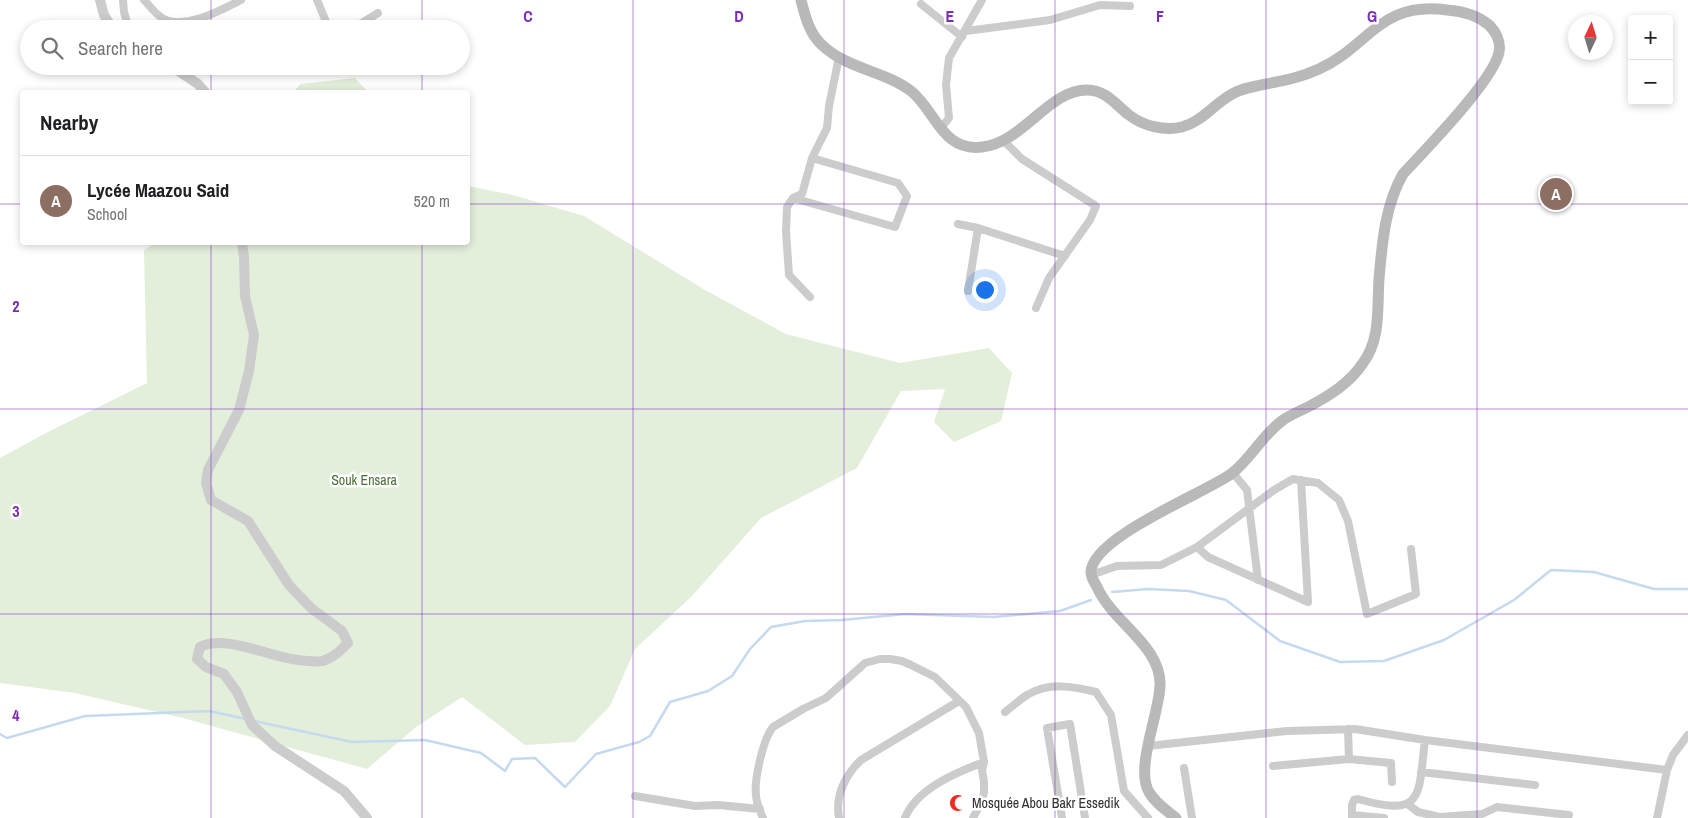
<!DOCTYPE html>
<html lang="en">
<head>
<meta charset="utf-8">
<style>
  :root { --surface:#fff; --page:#f6f6f6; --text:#202124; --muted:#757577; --line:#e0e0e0; --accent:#7c3aed }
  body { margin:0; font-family:"Archivo Narrow",sans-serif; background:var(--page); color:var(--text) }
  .controls { position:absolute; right:15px; top:15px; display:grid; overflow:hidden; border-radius:5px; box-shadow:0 2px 8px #0003 }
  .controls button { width:45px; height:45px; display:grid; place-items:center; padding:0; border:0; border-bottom:1px solid var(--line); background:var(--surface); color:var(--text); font:25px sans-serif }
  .compass { position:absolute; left:1568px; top:15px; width:45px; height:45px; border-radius:50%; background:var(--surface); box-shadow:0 2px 8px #0003; rotate:4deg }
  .you { position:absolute; left:984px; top:289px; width:18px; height:18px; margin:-12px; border:4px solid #fff; border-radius:50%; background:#1a73e8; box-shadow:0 0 0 8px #1a73e833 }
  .badge { display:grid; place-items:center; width:32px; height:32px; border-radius:50%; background:var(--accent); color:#fff; font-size:16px; font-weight:700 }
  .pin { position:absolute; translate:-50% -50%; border:2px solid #fff; box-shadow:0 1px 5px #0006 }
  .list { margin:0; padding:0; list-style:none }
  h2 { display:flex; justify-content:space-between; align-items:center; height:65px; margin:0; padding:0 20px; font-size:21px }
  h2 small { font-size:16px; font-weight:400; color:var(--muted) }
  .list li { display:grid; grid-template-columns:32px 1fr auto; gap:15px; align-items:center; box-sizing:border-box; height:90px; padding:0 20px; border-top:1px solid var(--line) }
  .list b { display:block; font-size:19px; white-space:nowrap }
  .list p { margin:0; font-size:16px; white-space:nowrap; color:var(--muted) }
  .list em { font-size:16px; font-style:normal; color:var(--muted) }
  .icon { flex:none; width:28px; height:28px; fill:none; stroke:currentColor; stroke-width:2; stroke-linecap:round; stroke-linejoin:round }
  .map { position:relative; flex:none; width:1688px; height:818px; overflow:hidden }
  .search { position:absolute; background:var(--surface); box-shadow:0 2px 8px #0003; left:20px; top:20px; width:450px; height:55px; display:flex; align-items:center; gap:12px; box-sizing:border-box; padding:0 18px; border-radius:28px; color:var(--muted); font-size:19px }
  .panel { position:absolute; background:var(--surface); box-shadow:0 2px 8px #0003; left:20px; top:90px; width:450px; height:155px; border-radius:5px }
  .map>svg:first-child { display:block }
  .green { fill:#e3eedb }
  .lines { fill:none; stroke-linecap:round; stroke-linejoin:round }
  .stream { stroke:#c5daef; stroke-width:2.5 }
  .minor { stroke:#ccc; stroke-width:8 }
  .tertiary { stroke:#ccc; stroke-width:10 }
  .secondary { stroke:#b9b9b9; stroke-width:11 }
  .grid { fill:none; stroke:#7b2cbf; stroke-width:1; stroke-opacity:0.55 }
  .labels { text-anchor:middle; stroke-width:5; stroke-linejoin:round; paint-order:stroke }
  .park-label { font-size:14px; fill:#4b6f37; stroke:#fff }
  .poi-label { font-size:14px; fill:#2f2f2f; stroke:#fff; text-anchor:start }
  .grid-label { font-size:16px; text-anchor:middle; font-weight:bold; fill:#7b2cbf; stroke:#fff; stroke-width:5; stroke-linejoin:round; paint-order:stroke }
</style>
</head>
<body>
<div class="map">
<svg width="1688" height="818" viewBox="0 0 1688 818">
  <rect width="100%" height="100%" fill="#fff"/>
  <!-- green -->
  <path class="green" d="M355,78L368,92H294L300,84Z
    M468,186L513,195L584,216L705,290L786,334L900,363L989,348L1012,373L1001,421L954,442L934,422L945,389L901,391L857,468L761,518L692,596L635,649L610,706L575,742L525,745L462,697L416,727L367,769L183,718L75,693L0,683V458L48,432L147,383L144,251L153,243L468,242Z"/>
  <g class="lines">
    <!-- stream -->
    <path class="stream" d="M1112,592L1148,589L1189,591L1226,600L1280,641L1340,662L1384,661L1444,640L1514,600L1551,570L1594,572L1654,589H1688
      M254,721L352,742L425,740L481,753L505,771L512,759L535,758L565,787L596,754L639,742L650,736L670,702L708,691L732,676L750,649L771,627L805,621L842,620L905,614L993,617L1060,611L1091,600
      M0,734L7,738L85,716L209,711L246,719"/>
    <!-- minor -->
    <path class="minor" d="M123,0L124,12L129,29
      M144,0C150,6 156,15 164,19C185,30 221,10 241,0
      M317,0L327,24L332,29
      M921,4L962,37
      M352,29L378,13
      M966,31L1050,20L1100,5L1130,6
      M940,129L949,118L946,85L949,58L982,0
      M1004,141L1022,159L1096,206L1090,220L1049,278L1036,308
      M793,198L895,227L907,196L898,183L812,158
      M958,224L978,228L1065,256
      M968,291L978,228
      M810,297L789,275L786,232L787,207L793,198L802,194L812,158L827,128L829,106L839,57
      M1233,473L1247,490L1258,580
      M1301,480L1308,602L1208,557L1197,547L1274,490L1293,479L1318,483L1339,500L1348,521L1367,614L1416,594L1411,549
      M1091,575L1117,566L1161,565L1197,547
      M1005,712C1012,707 1019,700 1027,695C1049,682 1072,686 1096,692L1111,715L1124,791L1148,818
      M1348,729L1349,759
      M1148,746L1287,731L1355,729L1425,740L1667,770
      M1273,766L1349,759L1391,763L1392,782
      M1184,768L1192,818
      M1421,772L1535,785
      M635,796L695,806L718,805L760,809
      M1409,805L1418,812L1439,817L1482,814L1497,807L1569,815
      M1352,815L1384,818
      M763,818C760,811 756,803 756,795C754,780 763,739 773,727L803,709L826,698L865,663L880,659H890L902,661L911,665L935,677L966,707L979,733L984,762L982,770L984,782V793L981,803L973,818
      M839,818C835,796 845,775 861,760L959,701
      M905,818C916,789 957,772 984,762
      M1062,818L1047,728L1070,724L1085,818
      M1352,818V805L1354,800L1358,799C1425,818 1418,796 1425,740
      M1657,818L1667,770L1673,755L1688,735"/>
    <!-- tertiary -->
    <path class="tertiary" d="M100,0L104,15L113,29
      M171,66L198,84L205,92
      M242,242L244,257L245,296L254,335L249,371L239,410L208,470L206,483L211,500L248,521L289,585L311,608L342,631L348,643C340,651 334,657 323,661C319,662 313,661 308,661C276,661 228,633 200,647L197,659L206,667L224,674L237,692L252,725L275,746L344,791L367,818"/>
    <!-- secondary -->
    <path class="secondary" d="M801,0C805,16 809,33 822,45C847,69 885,71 911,91C936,111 942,152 982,147C1023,143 1048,90 1087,90C1106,90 1116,105 1129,115C1143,126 1164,131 1182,127C1204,121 1216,101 1236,92C1244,88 1253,87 1261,85C1281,81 1300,78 1319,69C1370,46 1379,1 1447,10C1462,11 1477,15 1489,25C1496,32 1501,42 1499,52C1494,80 1425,150 1403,174C1385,205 1382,244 1379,279C1377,308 1381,339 1363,363C1350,383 1329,396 1308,407C1300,411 1290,415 1283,420C1262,435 1251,459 1231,474C1203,494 1092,537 1091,572C1091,578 1095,583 1097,587C1113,623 1162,646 1160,686C1159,714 1135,769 1149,792C1155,803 1166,810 1176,818"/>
  </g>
  <!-- grid -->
  <path class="grid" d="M211,0V29M422,0V29M633,0V818M844,0V818M1055,0V818M1266,0V818M1477,0V818M211,66V92M422,66V92M0,204H22M468,204H1688M211,242V818M422,242V818M0,409H1688M0,614H1688"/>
  <!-- icons -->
  <defs>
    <g id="mosque-bare" transform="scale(1.35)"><path d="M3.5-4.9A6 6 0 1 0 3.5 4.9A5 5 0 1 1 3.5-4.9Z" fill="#f72820" stroke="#fff" stroke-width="2.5" paint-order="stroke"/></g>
  </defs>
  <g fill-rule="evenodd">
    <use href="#mosque-bare" x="958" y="803"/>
  </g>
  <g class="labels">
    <!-- park labels -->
    <g class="park-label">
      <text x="364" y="485">Souk Ensara</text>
    </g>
    <!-- poi labels -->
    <g class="poi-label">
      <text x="972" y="808">Mosquée Abou Bakr Essedik</text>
    </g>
  </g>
  <g class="grid-label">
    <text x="528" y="22">C</text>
    <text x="739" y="22">D</text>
    <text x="950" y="22">E</text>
    <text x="1160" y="22">F</text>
    <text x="1372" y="22">G</text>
    <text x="16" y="312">2</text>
    <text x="16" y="517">3</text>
    <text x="16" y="721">4</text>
  </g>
</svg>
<div class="controls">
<button>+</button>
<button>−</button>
</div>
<svg class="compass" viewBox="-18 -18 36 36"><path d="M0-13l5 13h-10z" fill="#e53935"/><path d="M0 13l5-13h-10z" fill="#757577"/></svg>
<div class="you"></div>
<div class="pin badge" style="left:1556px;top:194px;background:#8d6e63">A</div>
<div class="search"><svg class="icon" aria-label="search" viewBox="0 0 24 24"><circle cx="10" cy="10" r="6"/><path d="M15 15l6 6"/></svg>Search here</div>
<section class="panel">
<h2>Nearby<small></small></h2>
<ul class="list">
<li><span class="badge" style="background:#8d6e63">A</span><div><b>Lycée Maazou Said</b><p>School</p></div><em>520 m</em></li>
</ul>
</section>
</div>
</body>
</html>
